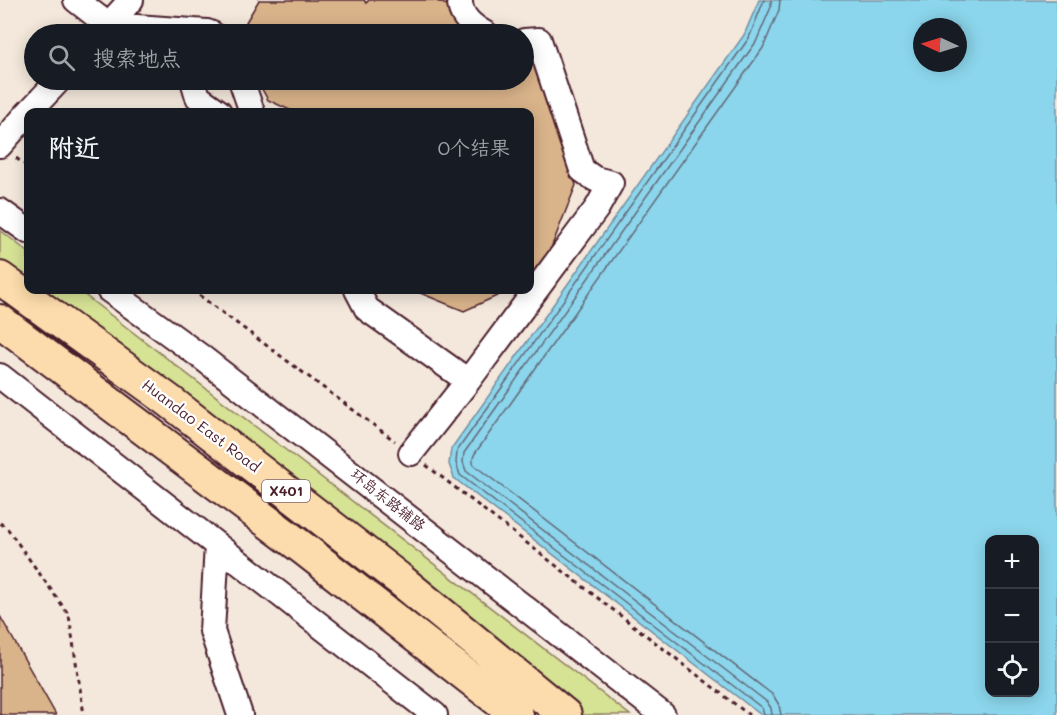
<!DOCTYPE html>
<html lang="zh">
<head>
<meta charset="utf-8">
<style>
  :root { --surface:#171b24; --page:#20242c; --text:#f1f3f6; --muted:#9ea1a6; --line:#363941 }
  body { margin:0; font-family:Mali,"LXGW WenKai TC",sans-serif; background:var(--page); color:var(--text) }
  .controls { position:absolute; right:18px; bottom:18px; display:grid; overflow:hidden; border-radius:12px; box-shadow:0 3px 15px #0003 }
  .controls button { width:54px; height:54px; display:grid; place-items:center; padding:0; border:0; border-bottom:2px solid var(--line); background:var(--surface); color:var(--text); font:30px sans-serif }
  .compass { position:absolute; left:913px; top:18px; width:54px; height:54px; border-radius:50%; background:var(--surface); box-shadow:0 3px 15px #0003; rotate:274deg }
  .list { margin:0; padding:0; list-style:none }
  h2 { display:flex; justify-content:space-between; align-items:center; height:78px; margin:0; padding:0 24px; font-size:26px }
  h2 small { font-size:20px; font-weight:400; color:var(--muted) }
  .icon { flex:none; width:33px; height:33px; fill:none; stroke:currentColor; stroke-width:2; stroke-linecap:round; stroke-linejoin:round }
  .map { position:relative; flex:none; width:1057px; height:715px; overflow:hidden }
  .search { position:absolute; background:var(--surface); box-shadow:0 3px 15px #0003; left:24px; top:24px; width:510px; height:66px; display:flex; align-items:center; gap:15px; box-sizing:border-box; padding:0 21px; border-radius:33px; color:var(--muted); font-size:22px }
  .panel { position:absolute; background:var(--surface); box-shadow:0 3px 15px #0003; left:24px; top:108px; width:510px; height:186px; border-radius:12px }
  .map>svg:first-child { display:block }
  .green { fill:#d6e294; stroke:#908060; stroke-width:1.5 }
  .water { fill:#8bd6ec; stroke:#718d9f; stroke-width:1.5; fill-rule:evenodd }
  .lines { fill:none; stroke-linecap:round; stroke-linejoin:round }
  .shore { stroke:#646878; stroke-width:1.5 }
  .building { fill:#d9b38a; stroke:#4a1f2b; stroke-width:1.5 }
  .minor-casing { stroke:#4a1f2b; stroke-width:28 }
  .major-casing { stroke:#4a1f2b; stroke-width:36 }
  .path { stroke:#4a1f2b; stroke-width:3; stroke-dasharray:4.5 4.5; stroke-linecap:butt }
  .minor { stroke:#fff; stroke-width:24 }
  .major { stroke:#fcdcac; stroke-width:32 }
  .labels { text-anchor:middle; stroke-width:4.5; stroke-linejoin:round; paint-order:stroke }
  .shield { fill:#fff; stroke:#80626b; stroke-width:1.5 }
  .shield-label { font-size:14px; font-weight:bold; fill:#4a1f2b }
  .street-label { font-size:15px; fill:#4a1f2b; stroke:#fff }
</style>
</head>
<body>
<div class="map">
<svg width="1057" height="715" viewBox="0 0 1057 715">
  <rect width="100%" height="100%" fill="#f4e8dc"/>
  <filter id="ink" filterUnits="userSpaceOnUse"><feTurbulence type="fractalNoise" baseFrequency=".0167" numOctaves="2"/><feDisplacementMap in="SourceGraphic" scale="12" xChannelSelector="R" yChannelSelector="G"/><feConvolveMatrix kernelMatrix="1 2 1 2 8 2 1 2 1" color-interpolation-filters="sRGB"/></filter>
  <g filter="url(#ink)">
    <!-- green -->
    <path class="green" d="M0,230L28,252V290H78L630,715H582L0,273Z"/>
    <!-- water -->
    <path class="water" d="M759,0H1057V715H761L454,478L449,464L451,449L744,35ZM922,27H958V63H922ZM990,540H1034V692H990Z"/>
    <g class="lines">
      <!-- shore -->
      <path class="shore" d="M764,0L749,38L457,451L456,463L460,475L762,708L764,715
        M771,0V7L756,42L464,453L463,462L466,471L767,702L771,708L772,715
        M780,0L779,10L763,48L481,445C477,451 470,457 474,465L773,695L779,705L781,715"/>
    </g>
    <!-- building -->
    <path class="building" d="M259,0H364L366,3L369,0H434L471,14L487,34H247L246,22Z
      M524,50L568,114L562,147L576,185L540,276L530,280V112H294L268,100L257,80H524Z
      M413,290H510L464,311Z
      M0,616L56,715H0Z"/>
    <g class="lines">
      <!-- minor casing -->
      <g class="minor-casing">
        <path id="minor" d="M76,0L108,25L207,32L212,34
          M460,0C459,17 473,27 486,34
          M100,34L131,0
          M193,80L198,97L219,112
          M241,80L252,112
          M29,112L59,80
          M0,145L28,113
          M0,211L28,231
          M109,290L200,356L663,715
          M357,290L367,309L468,381
          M0,376L435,715
          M411,453L468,381L597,208L611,183L595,179L582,170L539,40L524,41
          M217,545L212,631L240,715"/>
      </g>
      <!-- major casing -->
      <g class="major-casing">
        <path id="major" d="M0,278L168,400L398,578L565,715
          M0,321L304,549L517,715"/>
      </g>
      <!-- path -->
      <path class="path" d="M16,158L28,167
        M192,290L395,441
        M426,465L749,715
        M0,523L7,528L69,615L84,715"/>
      <!-- minor -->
      <use href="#minor" class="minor"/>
      <!-- major -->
      <use href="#major" class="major"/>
    </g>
  </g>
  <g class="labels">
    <!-- shield labels -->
    <rect class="shield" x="262" y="480" width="48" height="22" rx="4.5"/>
    <g class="shield-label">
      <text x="286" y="496">X401</text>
    </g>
    <!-- street labels -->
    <g class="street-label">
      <text transform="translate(201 426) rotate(37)" y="5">Huandao East Road</text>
      <text transform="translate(388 500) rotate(38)" y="5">环岛东路辅路</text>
    </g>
  </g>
</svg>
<div class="controls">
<button>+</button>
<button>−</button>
<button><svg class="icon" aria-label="locate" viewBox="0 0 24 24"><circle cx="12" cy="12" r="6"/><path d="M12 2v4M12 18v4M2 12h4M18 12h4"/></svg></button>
</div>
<svg class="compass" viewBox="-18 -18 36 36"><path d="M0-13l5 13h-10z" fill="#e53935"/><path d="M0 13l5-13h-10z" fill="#9ea1a6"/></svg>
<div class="search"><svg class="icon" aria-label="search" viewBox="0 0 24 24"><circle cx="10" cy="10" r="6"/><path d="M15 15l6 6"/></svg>搜索地点</div>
<section class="panel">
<h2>附近<small>0个结果</small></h2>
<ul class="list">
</ul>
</section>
</div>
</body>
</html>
